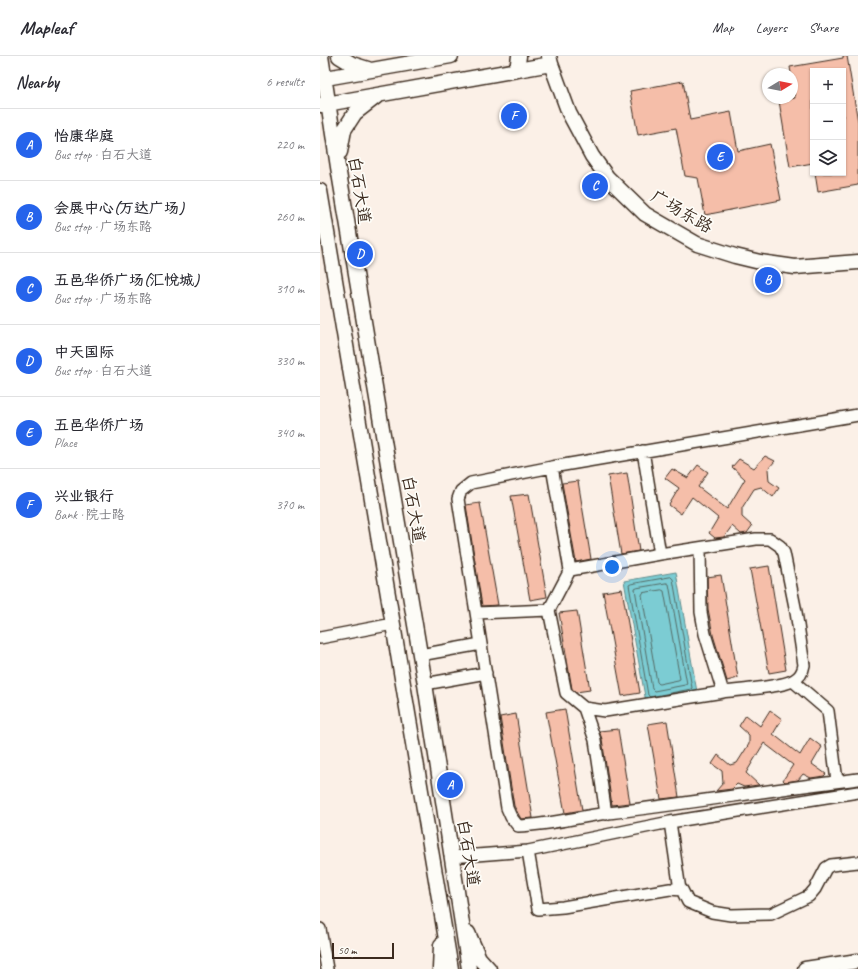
<!DOCTYPE html>
<html lang="en">
<head>
<meta charset="utf-8">
<style>
  :root { --surface:#fff; --page:#f7f7f7; --text:#2b2b33; --muted:#7c7c81; --line:#e1e1e2; --accent:#2563eb }
  body { margin:0; font-family:Caveat,"LXGW WenKai TC",sans-serif; background:var(--page); color:var(--text) }
  .controls { position:absolute; right:12px; top:12px; display:grid; overflow:hidden; border-radius:0px; box-shadow:0 1px 3px #0004 }
  .controls button { width:36px; height:36px; display:grid; place-items:center; padding:0; border:0; border-bottom:1px solid var(--line); background:var(--surface); color:var(--text); font:20px sans-serif }
  .compass { position:absolute; left:442px; top:12px; width:36px; height:36px; border-radius:50%; background:var(--surface); box-shadow:0 1px 3px #0004; rotate:80deg }
  .scale { position:absolute; left:12px; bottom:10px; width:62px; box-sizing:border-box; padding-left:4px; border:2px solid #3b2a1e; border-top:0; font-size:11px; line-height:14px; white-space:nowrap; color:#3b2a1e; -webkit-text-stroke:3px #fdfcf7; paint-order:stroke }
  .you { position:absolute; left:292px; top:511px; width:14px; height:14px; margin:-10px; border:3px solid #fff; border-radius:50%; background:#1a73e8; box-shadow:0 0 0 6px #1a73e833 }
  .badge { display:grid; place-items:center; width:26px; height:26px; border-radius:50%; background:var(--accent); color:#fff; font-size:13px; font-weight:700 }
  .pin { position:absolute; translate:-50% -50%; border:2px solid #fff; box-shadow:0 1px 4px #0006 }
  .list { margin:0; padding:0; list-style:none }
  h2 { display:flex; justify-content:space-between; align-items:center; height:52px; margin:0; padding:0 16px; font-size:17px }
  h2 small { font-size:13px; font-weight:400; color:var(--muted) }
  .list li { display:grid; grid-template-columns:26px 1fr auto; gap:12px; align-items:center; box-sizing:border-box; height:72px; padding:0 16px; border-top:1px solid var(--line) }
  .list b { display:block; font-size:15px; white-space:nowrap }
  .list p { margin:0; font-size:13px; white-space:nowrap; color:var(--muted) }
  .list em { font-size:13px; font-style:normal; color:var(--muted) }
  .icon { flex:none; width:22px; height:22px; fill:none; stroke:currentColor; stroke-width:2; stroke-linecap:round; stroke-linejoin:round }
  .map { position:relative; flex:none; width:538px; height:913px; overflow:hidden }
  header { display:flex; align-items:center; gap:24px; box-sizing:border-box; height:56px; padding:0 20px; background:var(--surface); border-bottom:1px solid var(--line) }
  header strong { font-size:19px }
  nav { display:flex; gap:22px; margin-inline-start:auto; font-size:14px }
  main { display:flex }
  aside { flex:1; background:var(--surface) }
  .map>svg:first-child { display:block }
  .water { fill:#7bccd3; stroke:#618b8b }
  .lines { fill:none; stroke-linecap:round; stroke-linejoin:round }
  .shore { stroke:#556b66; stroke-width:1 }
  .building { fill:#f5bea9; stroke:#3b2a1e }
  .minor-casing { stroke:#3b2a1e; stroke-width:14 }
  .major-casing { stroke:#3b2a1e; stroke-width:17 }
  .minor { stroke:#fdfcf7; stroke-width:11 }
  .major { stroke:#fdfcf7; stroke-width:14 }
  .labels { text-anchor:middle; stroke-width:3.5; stroke-linejoin:round; paint-order:stroke }
  .street-label { font-size:17px; fill:#3b2a1e; stroke:#fdfcf7 }
</style>
</head>
<body>
<header>
<strong>Mapleaf</strong>
<nav><a>Map</a><a>Layers</a><a>Share</a></nav>
</header>
<main>
<aside>
<h2>Nearby<small>6 results</small></h2>
<ul class="list">
<li><span class="badge">A</span><div><b>怡康华庭</b><p>Bus stop · 白石大道</p></div><em>220 m</em></li>
<li><span class="badge">B</span><div><b>会展中心(万达广场)</b><p>Bus stop · 广场东路</p></div><em>260 m</em></li>
<li><span class="badge">C</span><div><b>五邑华侨广场(汇悦城)</b><p>Bus stop · 广场东路</p></div><em>310 m</em></li>
<li><span class="badge">D</span><div><b>中天国际</b><p>Bus stop · 白石大道</p></div><em>330 m</em></li>
<li><span class="badge">E</span><div><b>五邑华侨广场</b><p>Place</p></div><em>340 m</em></li>
<li><span class="badge">F</span><div><b>兴业银行</b><p>Bank · 院士路</p></div><em>370 m</em></li>
</ul>
</aside>
<div class="map">
<svg width="538" height="913" viewBox="0 0 538 913">
  <rect width="100%" height="100%" fill="#fbf0e7"/>
  <filter id="ink" filterUnits="userSpaceOnUse"><feTurbulence type="fractalNoise" baseFrequency=".025" numOctaves="2"/><feDisplacementMap in="SourceGraphic" scale="8" xChannelSelector="R" yChannelSelector="G"/><feConvolveMatrix kernelMatrix="1 2 1 2 8 2 1 2 1" color-interpolation-filters="sRGB"/></filter>
  <g filter="url(#ink)">
    <!-- water -->
    <path class="water" d="M356,516L377,636L326,646L304,525Z"/>
    <g class="lines">
      <!-- shore -->
      <path class="shore" d="M351,521L353,523L372,632L371,633L330,641L328,639L309,529L311,528Z
        M347,527L349,528L367,628L365,629L334,635L332,633L315,533L317,532Z
        M342,534L344,535L360,623L358,624L339,628L337,626L322,539L323,537Z"/>
    </g>
    <!-- building -->
    <path class="building" d="M523,0H527L538,66V129L498,136L495,117H523V15H493V107L470,111L459,45L475,42L470,11L523,2Z
      M363,25L370,64L411,56L418,95L450,88L461,144L385,159L378,122L365,120L356,72L318,79L310,35Z
      M445,400L455,405L448,413L449,425L459,432L453,441L441,431L434,433L422,452V461L432,470L427,477L421,478L412,470L404,481L395,482L389,477L398,462L372,441L361,458L349,449L359,432L345,422L352,413L368,422L378,409L388,416L378,431L407,453L425,423L412,411L419,403L434,412Z
      M307,417L319,495L301,498L288,420Z
      M258,425L271,503L256,506L242,427Z
      M209,438L227,541L210,544L191,440Z
      M160,447L178,549L162,550L146,449Z
      M449,510L466,614L449,617L430,513Z
      M401,519L418,622L407,625L393,579L388,553L387,521Z
      M302,533L320,637L302,640L283,536Z
      M257,555L270,634L256,636L252,633L239,557Z
      M245,653L262,754L245,757L226,656Z
      M450,654L462,663L453,678L480,699L490,682L502,691L492,708L506,718L504,720L491,722L483,718L478,724L465,726L463,724L473,709L444,687L426,717L439,729H438L424,731L417,728L412,733L396,735L403,727L402,715L392,708L398,699L410,709L417,707L429,688V679L419,670L426,659L440,670Z
      M196,658L213,762L201,763L194,750L180,661Z
      M347,665L359,741L341,743L328,668Z
      M298,673L310,747L292,749L282,683L279,675Z"/>
    <g class="lines">
      <!-- minor casing -->
      <g class="minor-casing">
        <path id="minor" d="M538,359L232,411L151,427L141,435L138,443L187,752L191,761L198,770C229,769 258,761 288,757C372,747 455,733 538,723
          M232,411L250,514L340,498L323,395
          M340,498L436,483H450L460,490L464,497L476,556L484,609C483,615 480,621 474,624C463,631 419,634 403,636L385,578L381,556L380,492
          M229,554L246,637L264,652L285,655L403,636
          M156,557L229,554L250,514
          M0,582L73,568
          M100,599L161,588
          M473,625L508,655L517,725
          M105,628L166,617
          M264,652L275,684L286,758
          M350,766L360,834
          M208,795L218,853L243,851L350,833L362,834L368,846L392,856L411,859L451,858L489,840L495,833L506,812L511,809L538,806
          M131,801L208,795L350,766L538,736
          M0,873L7,913"/>
      </g>
      <!-- major casing -->
      <g class="major-casing">
        <path id="major" d="M1,0L18,111L105,628L149,913
          M19,0L32,8L48,13
          M229,0L231,8L249,57L272,100L287,121L325,158L377,188L415,200L440,206L475,211L538,206
          M197,14L199,0
          M0,23L131,0
          M1,49L231,8
          M20,96L24,74L35,57L57,40
          M0,135L131,913
          M148,877L159,902L169,913
          M120,913L121,889
          M485,913L538,905"/>
      </g>
      <!-- minor -->
      <use href="#minor" class="minor"/>
      <!-- major -->
      <use href="#major" class="major"/>
    </g>
  </g>
  <g class="labels">
    <!-- street labels -->
    <g class="street-label">
      <text transform="translate(40 134) rotate(81)" y="6">白石大道</text>
      <text transform="translate(362 155) rotate(30)" y="6">广场东路</text>
      <text transform="translate(94 453) rotate(80)" y="6">白石大道</text>
      <text transform="translate(149 797) rotate(81)" y="6">白石大道</text>
    </g>
  </g>
</svg>
<div class="controls">
<button>+</button>
<button>−</button>
<button><svg class="icon" aria-label="layers" viewBox="0 0 24 24"><path d="M12 4l9 5-9 5-9-5zM3 14l9 5 9-5"/></svg></button>
</div>
<svg class="compass" viewBox="-18 -18 36 36"><path d="M0-13l5 13h-10z" fill="#e53935"/><path d="M0 13l5-13h-10z" fill="#7c7c81"/></svg>
<div class="scale">50 m</div>
<div class="you"></div>
<div class="pin badge" style="left:130px;top:729px">A</div>
<div class="pin badge" style="left:448px;top:224px">B</div>
<div class="pin badge" style="left:275px;top:130px">C</div>
<div class="pin badge" style="left:40px;top:198px">D</div>
<div class="pin badge" style="left:400px;top:101px">E</div>
<div class="pin badge" style="left:194px;top:60px">F</div>
</div>
</main>
</body>
</html>
